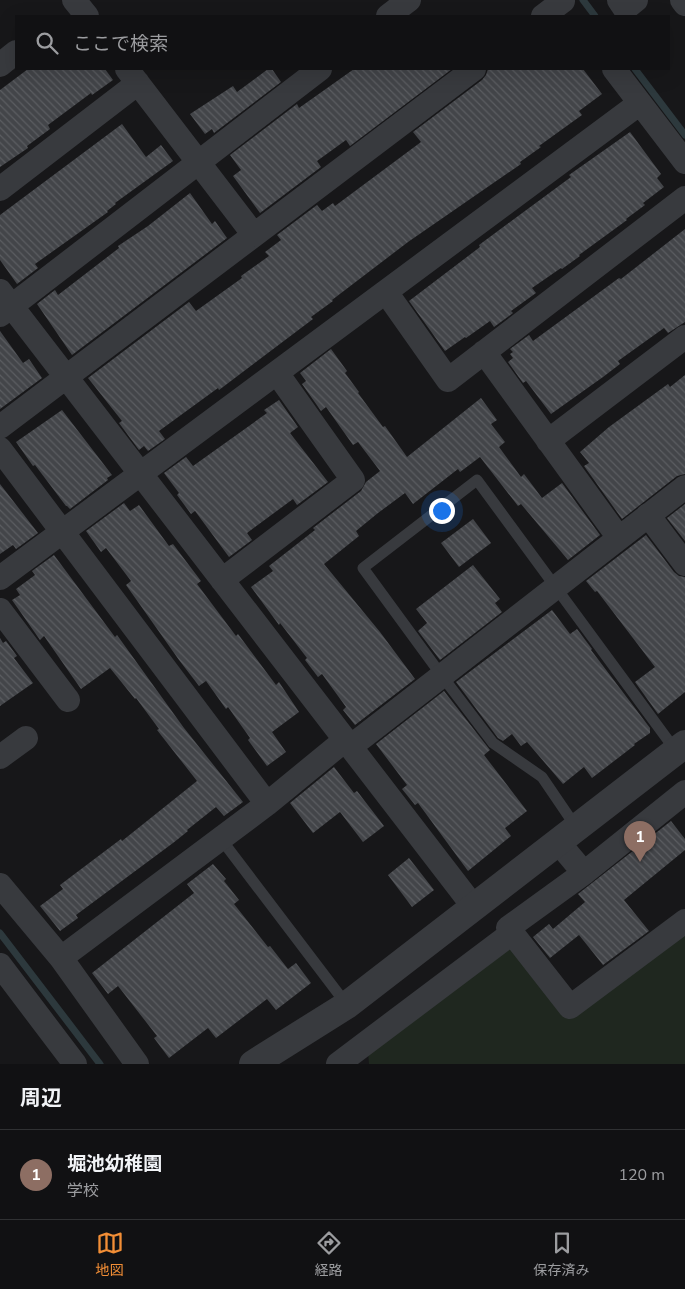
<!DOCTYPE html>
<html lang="ja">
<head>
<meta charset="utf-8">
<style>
  :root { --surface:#111113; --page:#1e1f21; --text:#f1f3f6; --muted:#9c9da0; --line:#303133; --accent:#f28e36 }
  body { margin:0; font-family:"Nunito Sans","Noto Sans JP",sans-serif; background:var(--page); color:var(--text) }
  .you { position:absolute; left:441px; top:510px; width:18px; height:18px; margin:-12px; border:4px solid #fff; border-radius:50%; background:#1a73e8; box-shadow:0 0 0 8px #1a73e833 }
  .badge { display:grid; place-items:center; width:32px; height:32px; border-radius:50%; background:var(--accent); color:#fff; font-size:16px; font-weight:700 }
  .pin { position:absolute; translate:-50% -41px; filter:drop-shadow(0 1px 2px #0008) }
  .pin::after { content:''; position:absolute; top:26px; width:18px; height:15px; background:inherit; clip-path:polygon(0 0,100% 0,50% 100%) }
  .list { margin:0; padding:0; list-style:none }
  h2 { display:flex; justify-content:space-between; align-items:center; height:65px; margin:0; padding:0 20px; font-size:21px }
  h2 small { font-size:16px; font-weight:400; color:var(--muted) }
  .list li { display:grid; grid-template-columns:32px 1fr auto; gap:15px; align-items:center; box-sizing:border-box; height:90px; padding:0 20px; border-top:1px solid var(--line) }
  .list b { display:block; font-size:19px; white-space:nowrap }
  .list p { margin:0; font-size:16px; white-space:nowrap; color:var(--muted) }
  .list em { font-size:16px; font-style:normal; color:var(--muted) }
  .icon { flex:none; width:28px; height:28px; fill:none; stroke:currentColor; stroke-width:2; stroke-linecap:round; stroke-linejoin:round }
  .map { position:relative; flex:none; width:685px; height:1064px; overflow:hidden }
  .search { position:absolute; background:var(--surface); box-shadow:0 5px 20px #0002; left:15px; right:15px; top:15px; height:55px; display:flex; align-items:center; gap:12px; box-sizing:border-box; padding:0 18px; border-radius:0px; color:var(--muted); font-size:19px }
  .sheet { height:155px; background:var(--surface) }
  nav { display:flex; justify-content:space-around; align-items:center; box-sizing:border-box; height:70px; border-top:1px solid var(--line); background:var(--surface); font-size:14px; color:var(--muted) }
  nav a { display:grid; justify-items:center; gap:2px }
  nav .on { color:var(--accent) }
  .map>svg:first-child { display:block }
  .grass { fill:#1f271f }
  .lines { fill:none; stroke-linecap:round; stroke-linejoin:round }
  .stream { stroke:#2d393d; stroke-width:7 }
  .building { fill:url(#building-back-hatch) }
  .service { stroke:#383a3e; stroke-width:11 }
  .minor { stroke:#383a3e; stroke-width:24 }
  .tertiary { stroke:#383a3e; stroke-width:28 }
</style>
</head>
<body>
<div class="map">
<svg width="685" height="1064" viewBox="0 0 685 1064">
  <defs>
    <pattern id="building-back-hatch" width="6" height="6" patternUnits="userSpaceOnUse" patternTransform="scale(1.25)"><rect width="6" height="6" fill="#434549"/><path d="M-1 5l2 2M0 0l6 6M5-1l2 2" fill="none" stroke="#5b5d61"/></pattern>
  </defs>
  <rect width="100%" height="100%" fill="#171719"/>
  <!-- grass -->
  <path class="grass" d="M685,930V1064H369L368,1052L506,949L515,950L570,1019Z"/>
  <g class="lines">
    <!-- stream -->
    <path class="stream" d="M583,0L595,16
      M635,69L685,135
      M0,933L100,1064"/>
  </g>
  <!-- building -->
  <path class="building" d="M28,69H105L113,80L92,95L91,93L48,125L50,129L27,146L28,148L0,167V90Z
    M268,69H272L281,82L214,133L212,129L205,134L190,114L233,86L237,92Z
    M354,69H452L350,146L346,140L317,161L321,167L260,213L233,176L241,170L230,155L297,104L299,108Z
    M488,69H583L602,94L579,111L582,115L539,146L541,147L520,162L521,164L408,242L332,300L333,301L311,317L313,319L219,390L218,388L159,431L165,439L148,451L144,446L139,450L119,423L122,421L88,378L189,302L196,311L242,278L241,276L269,256L265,252L281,240L277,235L317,205L322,211L333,203L335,206L421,142L413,132L482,80L486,75Z
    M122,124L146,157L161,145L173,161L115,203L116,204L107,211L108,212L35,264L38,268L17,284L0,260V215Z
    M630,132L661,174L657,178L664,187L643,203L645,205L626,219L627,220L579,255L580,256L562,269L561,268L532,288L536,293L511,311L513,313L494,327L490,321L466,338L465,337L445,351L409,301L480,247L479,245L571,177L569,175Z
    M190,193L212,224L215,221L227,238L72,355L37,304L55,290L58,295L119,248L118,246L148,226Z
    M685,229V322L668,333L664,328L618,361L620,364L603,377L551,414L526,381L523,383L508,362L513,358L510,354L513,352L510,349L529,335L533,341L619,278L621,279Z
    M0,331L23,363L29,359L42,378L0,409Z
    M331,349L347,371L345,373L359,392L358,393L383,427L385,426L407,457L481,398L497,420L491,424L505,442L499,447L521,477L524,474L542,498L562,483L600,535L568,560L521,504L518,506L480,457L460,472L458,469L413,504L405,493L378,513L356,531L359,536L324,564L380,632L415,679L355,725L343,710L346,707L322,674L318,677L305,660L307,658L280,623L279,625L251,587L273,571L269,566L315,530L313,528L361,491L366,482L380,471L358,442L353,445L326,407L321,411L302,384L306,381L300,373Z
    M685,375V474L677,476L622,519L584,466L589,463L580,452L609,427L668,384L670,387Z
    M279,400L298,427L290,433L328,482L297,505L293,499L247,533L252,540L229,557L195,511L191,514L177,495L179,493L164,473L186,457L193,466L267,413L264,410Z
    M62,410L112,475L107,478L108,480L70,509L67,506H66L35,465L33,466L16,442Z
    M0,484L38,533L16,549L13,545L0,554Z
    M124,503L130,511L139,505L169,546L173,544L201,581L197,584L236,636L238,634L276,685L279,682L299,712L272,732L286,752L267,766L248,740L250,738L228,707L226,709L206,681L199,686L179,660L126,585L131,581L106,548L101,552L86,531Z
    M685,504V541L667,518Z
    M473,519L491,543L459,567L441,543Z
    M646,535L674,572L679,576L685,577V692L658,714L635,682L655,667L597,591L595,592L586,581Z
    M54,555L115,637L117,635L184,728L243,802L224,816L216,807L187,830L188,831L173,843L76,915L78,918L60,931L40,906L63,889L60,885L121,839L122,841L197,781L157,730L159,729L136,698L135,699L110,668L81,689L44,636L40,640L12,600L20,595L16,589L35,575L32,571Z
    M473,565L500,599L495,603L502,612L440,660L418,631L427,623L416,609Z
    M552,610L570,634L577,629L592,649L591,650L650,728V733L634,744L635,745L592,778L584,767L563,784L527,742L521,746L512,734L503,741L498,738L456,682Z
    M0,638L3,643L6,641L17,656L14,658L33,683L0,706Z
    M444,691L490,750L484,755L527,811L505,828L511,836L468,871L418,803L415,805L402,789L407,785L376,744Z
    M334,767L354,793L357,791L384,826L363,842L340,812L313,833L290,803Z
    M671,821L685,839V850L624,900L649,931L603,965L579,935L550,958L533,937L549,924L553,929L585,902L578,894Z
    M409,858L434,890L412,907L388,875Z
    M213,864L226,879L224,881L239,900L234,904L268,947L270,946L288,969L296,963L311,983L276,1010L267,999L216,1038L208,1028L169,1058L154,1038L157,1036L118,986L108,994L92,973L194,893L187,884Z"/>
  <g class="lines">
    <!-- service -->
    <path class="service" d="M576,827L542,777L493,743L442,676L363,568L477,480L676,751
      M221,839L347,1005"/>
    <!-- minor -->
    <path class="minor" d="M74,0L87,16
      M619,0L625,9L636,0
      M682,0L685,4
      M388,16L409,0
      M543,16L563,1
      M0,65L16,52
      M127,69L254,235
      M614,69L685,162
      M0,189L138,83
      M0,291L473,906
      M386,292L448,380L685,198
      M0,315L320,69
      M484,352L619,538
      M0,427L474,69
      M548,441L685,337
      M0,449L267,804
      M648,515L685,564
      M0,578L640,103
      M222,580L353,480L277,373
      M0,610L68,700
      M350,747L685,487
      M0,757L26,738
      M558,842L584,873
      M0,885L61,958L137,1064
      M512,933L570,1007L685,921
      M61,958L267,804L345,740
      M0,965L75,1064
      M338,1064L512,933L508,928L584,873L685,792"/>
    <!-- tertiary -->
    <path class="tertiary" d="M253,1064L347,1005L685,744"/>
  </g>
</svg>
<div class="you"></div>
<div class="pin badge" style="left:640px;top:862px;background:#8d6e63">1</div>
<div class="search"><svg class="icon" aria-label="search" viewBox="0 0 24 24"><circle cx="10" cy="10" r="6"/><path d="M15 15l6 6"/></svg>ここで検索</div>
</div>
<section class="sheet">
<h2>周辺<small></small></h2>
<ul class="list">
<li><span class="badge" style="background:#8d6e63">1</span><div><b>堀池幼稚園</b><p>学校</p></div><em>120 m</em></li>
</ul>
</section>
<nav>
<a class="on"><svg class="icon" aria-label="map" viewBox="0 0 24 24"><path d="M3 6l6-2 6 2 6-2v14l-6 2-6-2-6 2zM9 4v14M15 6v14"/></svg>地図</a>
<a><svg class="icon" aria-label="directions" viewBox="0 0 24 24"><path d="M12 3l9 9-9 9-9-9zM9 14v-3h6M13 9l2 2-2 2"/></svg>経路</a>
<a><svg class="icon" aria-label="saved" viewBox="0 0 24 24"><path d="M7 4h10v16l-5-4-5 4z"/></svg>保存済み</a>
</nav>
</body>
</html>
